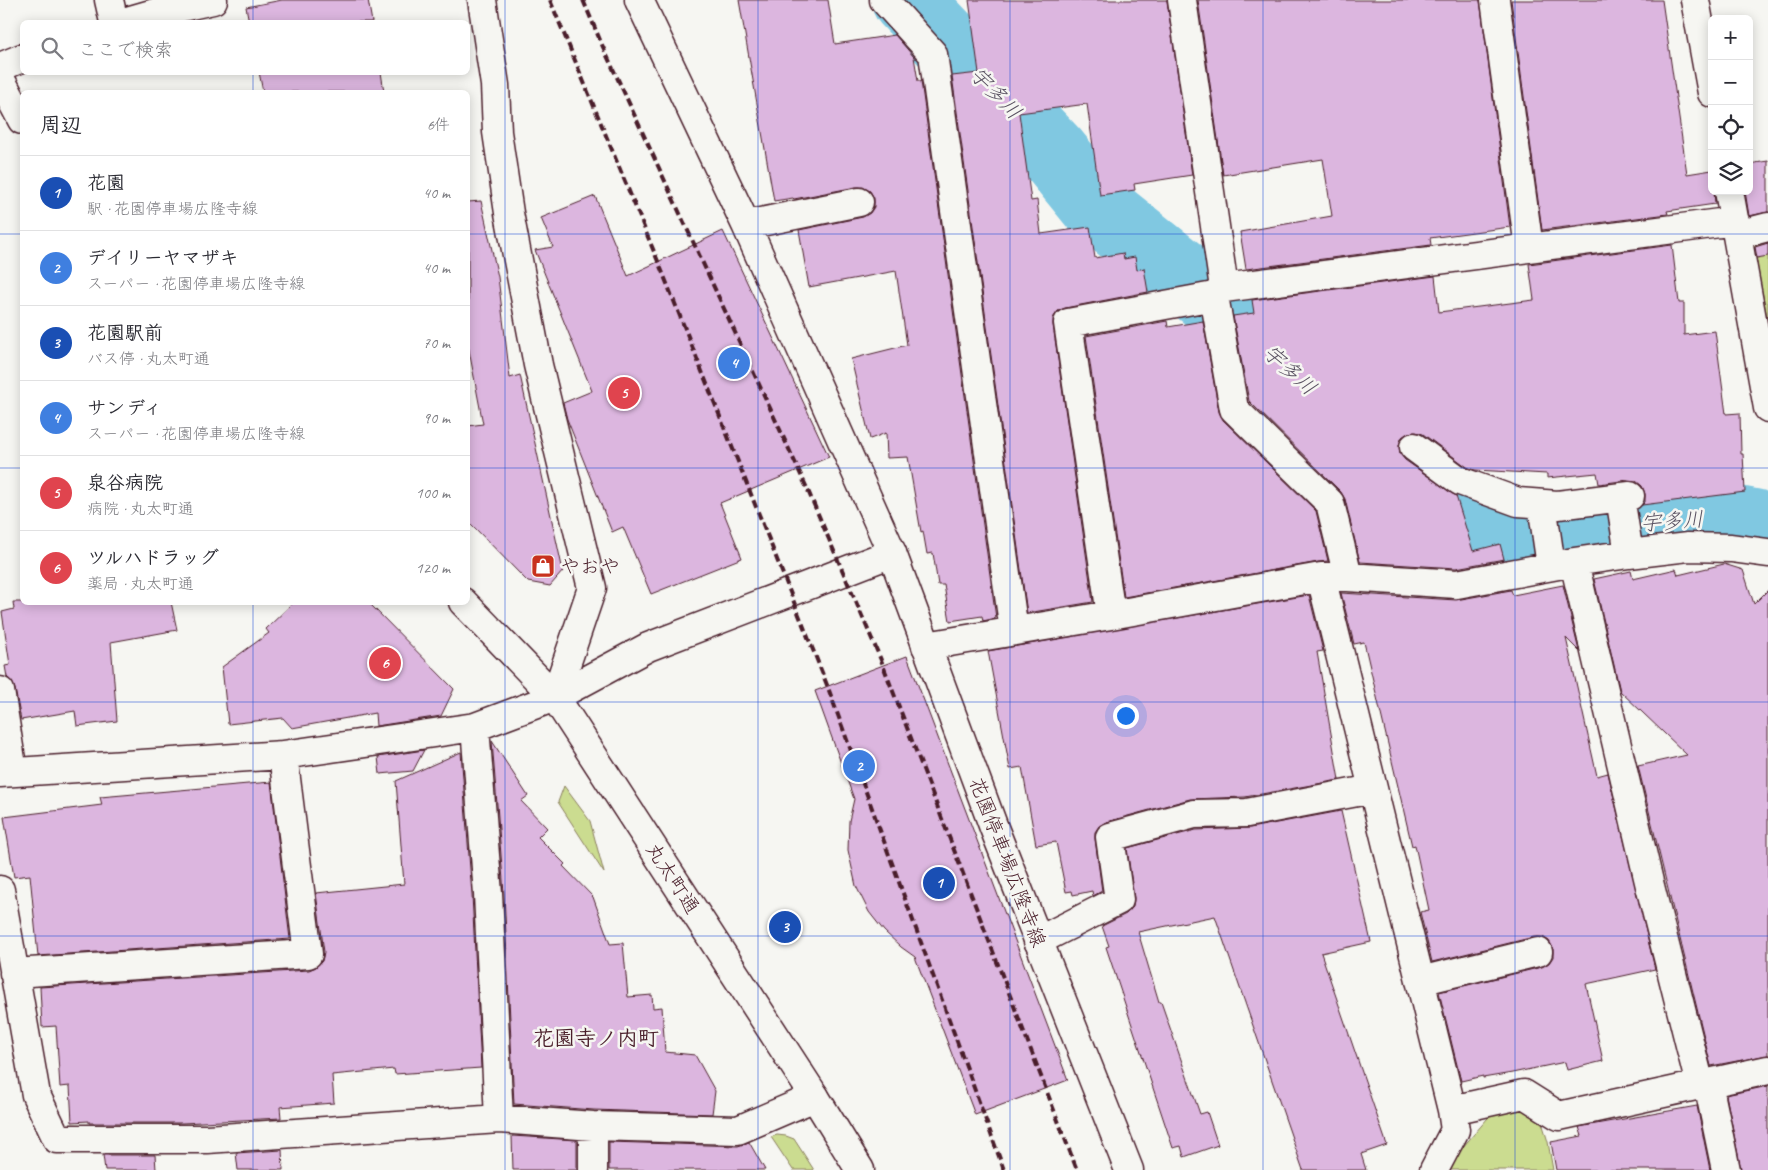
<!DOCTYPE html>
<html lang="ja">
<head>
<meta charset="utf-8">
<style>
  :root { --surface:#fff; --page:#f2f2f3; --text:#2b2b33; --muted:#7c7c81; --line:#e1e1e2; --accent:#c8321e }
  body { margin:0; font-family:Caveat,"Klee One",sans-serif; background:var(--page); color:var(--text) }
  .controls { position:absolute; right:15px; top:15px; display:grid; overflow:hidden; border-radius:8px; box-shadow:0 2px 12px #0003 }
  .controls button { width:45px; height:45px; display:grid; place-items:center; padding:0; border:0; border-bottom:1px solid var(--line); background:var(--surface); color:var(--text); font:25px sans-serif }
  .you { position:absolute; left:1125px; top:715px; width:18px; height:18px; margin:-12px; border:4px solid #fff; border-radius:50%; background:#1a73e8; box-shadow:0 0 0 8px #1a73e833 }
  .badge { display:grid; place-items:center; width:32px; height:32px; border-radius:50%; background:var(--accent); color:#fff; font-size:16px; font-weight:700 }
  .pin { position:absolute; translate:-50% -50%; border:2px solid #fff; box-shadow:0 1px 5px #0006 }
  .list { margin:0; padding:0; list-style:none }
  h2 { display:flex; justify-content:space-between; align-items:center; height:65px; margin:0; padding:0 20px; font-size:21px }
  h2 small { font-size:16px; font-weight:400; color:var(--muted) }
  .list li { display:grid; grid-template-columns:32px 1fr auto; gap:15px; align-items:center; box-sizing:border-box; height:75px; padding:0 20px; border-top:1px solid var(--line) }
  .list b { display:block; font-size:19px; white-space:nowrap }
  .list p { margin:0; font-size:16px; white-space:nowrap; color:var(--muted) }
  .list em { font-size:16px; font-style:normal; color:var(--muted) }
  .icon { flex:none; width:28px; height:28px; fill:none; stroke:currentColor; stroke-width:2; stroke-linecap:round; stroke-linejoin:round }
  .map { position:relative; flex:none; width:1768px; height:1170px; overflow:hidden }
  .search { position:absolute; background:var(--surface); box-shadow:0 2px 12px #0003; left:20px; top:20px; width:450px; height:55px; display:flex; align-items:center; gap:12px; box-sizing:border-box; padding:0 18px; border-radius:8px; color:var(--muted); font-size:19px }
  .panel { position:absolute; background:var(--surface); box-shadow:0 2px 12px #0003; left:20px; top:90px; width:450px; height:515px; border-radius:8px }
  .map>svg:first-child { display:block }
  .green { fill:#cbdc90; stroke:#8a7e5e }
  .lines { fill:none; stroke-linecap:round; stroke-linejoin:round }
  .river { stroke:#80c8e1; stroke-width:72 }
  .building { fill:#dcb6df; stroke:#4a1f2b }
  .minor-casing { stroke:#4a1f2b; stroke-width:31 }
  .major-casing { stroke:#4a1f2b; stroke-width:31 }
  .minor { stroke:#f6f6f2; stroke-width:28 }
  .major { stroke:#f6f6f2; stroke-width:28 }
  .rail { stroke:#4a1f2b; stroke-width:4; stroke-dasharray:8 4; stroke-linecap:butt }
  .grid { fill:none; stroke:#1d4ed8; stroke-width:1; stroke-opacity:0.55 }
  .labels { text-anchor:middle; stroke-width:5; stroke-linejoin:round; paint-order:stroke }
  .poi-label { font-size:20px; fill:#4a1f2b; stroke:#f6f6f2; text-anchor:start }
  .street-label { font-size:20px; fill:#4a1f2b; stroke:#f6f6f2 }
  .water-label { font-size:21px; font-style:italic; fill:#5a5262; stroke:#f6f6f2 }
  .neighbourhood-label { font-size:21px; font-weight:bold; fill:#4a1f2b; stroke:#f6f6f2 }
</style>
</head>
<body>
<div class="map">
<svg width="1768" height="1170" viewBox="0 0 1768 1170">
  <rect width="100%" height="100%" fill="#f6f6f2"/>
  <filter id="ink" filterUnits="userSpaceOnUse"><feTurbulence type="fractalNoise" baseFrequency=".02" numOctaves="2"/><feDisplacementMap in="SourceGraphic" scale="10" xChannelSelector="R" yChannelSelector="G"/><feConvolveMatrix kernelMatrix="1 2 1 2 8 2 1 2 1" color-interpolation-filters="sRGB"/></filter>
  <g filter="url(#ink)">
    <!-- green -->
    <path class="green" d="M1768,240V323L1753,243Z
      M564,786L590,821L604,873L558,802Z
      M1525,1107L1541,1119L1548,1142L1553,1170H1443L1494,1111Z
      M777,1135L786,1136L794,1139L814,1170H793L771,1137Z"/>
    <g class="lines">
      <!-- river -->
      <path class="river" d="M907,0L1053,153L1098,208L1235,318L1294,378L1459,509L1519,528L1573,529L1673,517L1705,516L1753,525L1768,532"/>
    </g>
    <!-- building -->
    <path class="building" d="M282,0H368L372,22H249L246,7Z
      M739,0H828L835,44L895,35L914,57L918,81H921L996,618L983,621L982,616L950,621L944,585H938L933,553L927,554L923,531L921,532L908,457L887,458L886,433L870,439L851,359L907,345L896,271L809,287L799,230L863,217L870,213L874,207V198L870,191L863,187H856L794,199L793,198L774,201Z
      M969,0H1167L1192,175L1134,184L1135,190L1100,195L1087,104L1019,113L1031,201L1037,200L1041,234L1090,227L1095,258L1123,253L1124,259L1135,257L1137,270L1144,268L1148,292L1065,308L1058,311L1053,318V325L1093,602L1027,613L952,76L979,73Z
      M1198,0H1480L1510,227L1430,238L1431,245L1246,269L1240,232L1332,216L1323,159L1223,175Z
      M1511,0H1662L1687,174L1712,170V191H1714L1715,204L1667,211L1668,214L1542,230Z
      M259,72H381L384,92H263Z
      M1768,161V212L1749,216L1745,191H1749V164Z
      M595,196L628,276L723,231L829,457L720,503L742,558L651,594L623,527L612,532L567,419L563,403L592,391L535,250L553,247L541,218Z
      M481,201L498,277L510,378L520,375L563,571L550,586L528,582L468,521V426L483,424L468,345V202Z
      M1768,243V256L1757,258L1755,247Z
      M1672,245L1679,303H1684V335L1715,331L1726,414L1740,413L1741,454H1743L1745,492L1642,505L1645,502V494L1642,486L1636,481L1628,480L1599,484L1597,473L1547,478V474L1475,470L1467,467L1423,434L1416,432L1408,433L1402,437L1399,445L1400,454L1405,460L1456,496L1473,551L1500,544L1504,559L1456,568L1360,562L1345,499L1341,492L1249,401L1233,316L1254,313L1252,300L1435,276L1439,312L1534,300L1529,264Z
      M1167,321L1168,327L1203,321L1219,412L1223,420L1316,511L1328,561L1318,562L1124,597L1086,336Z
      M1724,564L1743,570L1754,604L1768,590V1055L1711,1066L1638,766L1687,755L1620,691L1594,579L1631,571L1633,579L1676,569L1678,575Z
      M1563,585L1579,651L1566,638L1597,776L1608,773L1655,969L1586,984L1603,1061L1567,1070L1565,1062L1512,1073L1483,1078V1076L1461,1081L1439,992L1542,967L1549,963L1553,957V948L1549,941L1543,937H1534L1432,962L1420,912L1429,910L1415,845L1412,846L1364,642L1354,644L1341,593L1456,600L1511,590L1513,595Z
      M1309,595L1323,651L1317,652L1339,780L1245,797L1190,799L1106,822L1099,826L1095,832V839L1102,891L1093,896L1092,891L1073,895L1072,891L1066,892L1056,842L1036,845L1022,767L1010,769L988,651Z
      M13,602H171L177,630L111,642L117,721L77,726L75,711L21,720L15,689L12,682L7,677L5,666L10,665L2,612L14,609Z
      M294,602H368L454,689L441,716L376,726L375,713L292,728L283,718L228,724L222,667L269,633L266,629Z
      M907,656L1068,1080L975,1115L915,957L901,947L884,931L869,912L856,886L848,850L849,821L854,799L815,691Z
      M492,741L528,796L521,801L547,828L538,837L565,864L563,866L593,897L610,944L623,943L628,997L652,995L653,1008L662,1007L665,1052L695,1055L715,1091L712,1114L594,1110L514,1104L504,893Z
      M424,750L413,771L380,774L378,757Z
      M461,752L472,895L481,1068L395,1074L394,1069L332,1075L334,1103L280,1107L281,1118L182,1123H89V1121L72,1122L70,1086L60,1087L56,1026L42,1027L40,987L309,970L316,967L322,961L324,952L316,893L404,884L396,781Z
      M271,782L290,939L38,956L30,875L14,877L4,817L102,805L100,797Z
      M1341,811L1371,942L1321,953L1387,1145L1361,1154L1366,1170H1303L1215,916L1138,932L1159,1002H1161L1200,1114L1207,1112L1218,1145L1184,1157L1181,1146L1173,1148L1106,947L1109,946L1102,926L1126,914L1133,907L1134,898L1127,848L1196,830L1250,828Z
      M1768,1086V1170H1741L1726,1095Z
      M1697,1106L1710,1170H1556L1551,1142L1582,1136L1579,1127Z
      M512,1136L577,1140V1170H513Z
      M609,1142L738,1146L749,1142L765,1170H609Z
      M282,1150L283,1170H238L236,1153Z
      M103,1155H155L156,1170H105Z"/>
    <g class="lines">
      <!-- minor casing -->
      <g class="minor-casing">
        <path id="minor" d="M109,0L114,22
          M482,0L495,85L497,132L509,213L538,365L592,588L555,697
          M884,0L933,54L1014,631
          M1182,0L1224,288
          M1495,0L1529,248
          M1695,0L1712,93
          M124,22L155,13L213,0
          M0,67L22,58
          M1729,191L1768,408
          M746,225L859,202
          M1737,235L1768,227
          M1214,296L1234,409L1330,503L1348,577
          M1414,447L1460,481L1518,502L1558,505L1630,496
          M1620,497L1629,554
          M1542,504L1551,566
          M1574,562L1650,886L1700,1085
          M1321,577L1452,1110L1455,1130L1434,1170
          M1111,615L1068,323L1214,296L1224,288L1735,221
          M926,646L1111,615L1321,577H1348L1457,584L1574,562L1629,554L1688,547L1731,548L1768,553
          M0,691L13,772
          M475,727L488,894L499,1119
          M0,773L283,755L475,727L555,697L648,647L892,553L746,225L639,0
          M0,890L36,1095L57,1139H207L499,1119L593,1126L738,1130L815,1097
          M1038,941L1119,900L1110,837L1194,814L1247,813L1373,789
          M14,973L308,954L283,755
          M1420,981L1538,952
          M1708,1083L1726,1170
          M1452,1110L1524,1094L1559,1116L1768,1070
          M593,1126V1170"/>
      </g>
      <!-- major casing -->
      <g class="major-casing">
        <path id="major" d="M0,78L22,120
          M892,553L994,828L1129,1170
          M463,602L555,697L815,1097L860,1170"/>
      </g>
      <!-- minor -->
      <use href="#minor" class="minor"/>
      <!-- major -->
      <use href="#major" class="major"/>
      <!-- rail -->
      <path class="rail" d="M550,0L662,271L827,685L1004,1170
        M583,0L603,47L806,486L881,660L1077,1170"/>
    </g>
  </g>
  <!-- grid -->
  <path class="grid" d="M253,0V22M505,0V1170M758,0V1170M1010,0V1170M1263,0V1170M1515,0V1170M253,72V92M0,234H22M468,234H1768M0,468H22M468,468H1768M253,602V1170M0,702H1768M0,936H1768"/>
  <!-- icons -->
  <defs>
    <g id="shop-square" transform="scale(1.25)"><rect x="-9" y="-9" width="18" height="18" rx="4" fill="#c8321e" stroke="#f6f6f2"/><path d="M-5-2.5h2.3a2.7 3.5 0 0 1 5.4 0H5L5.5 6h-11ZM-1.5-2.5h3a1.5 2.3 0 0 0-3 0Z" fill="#fff"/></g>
  </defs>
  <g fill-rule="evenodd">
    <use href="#shop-square" x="543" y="566"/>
  </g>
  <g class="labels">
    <!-- poi labels -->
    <g class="poi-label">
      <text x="560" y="573">やおや</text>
    </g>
    <!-- street labels -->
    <g class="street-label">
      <text transform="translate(1008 862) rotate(69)" y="7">花園停車場広隆寺線</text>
      <text transform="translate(673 878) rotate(57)" y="7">丸太町通</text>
    </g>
    <!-- water labels -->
    <g class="water-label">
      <text transform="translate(996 93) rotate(46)" y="7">宇多川</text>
      <text transform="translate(1290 370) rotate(42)" y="7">宇多川</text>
      <text transform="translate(1672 521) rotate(-4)" y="7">宇多川</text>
    </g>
    <!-- neighbourhood labels -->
    <g class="neighbourhood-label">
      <text x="596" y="1045">花園寺ノ内町</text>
    </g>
  </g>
</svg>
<div class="controls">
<button>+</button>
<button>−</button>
<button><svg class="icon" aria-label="locate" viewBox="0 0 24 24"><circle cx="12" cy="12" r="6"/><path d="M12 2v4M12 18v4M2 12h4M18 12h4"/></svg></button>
<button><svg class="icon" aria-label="layers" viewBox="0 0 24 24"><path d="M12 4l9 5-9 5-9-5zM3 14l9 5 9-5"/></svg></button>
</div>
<div class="you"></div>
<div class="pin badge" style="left:939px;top:883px;background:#1a4fb4">1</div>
<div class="pin badge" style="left:859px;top:766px;background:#3f7fe0">2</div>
<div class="pin badge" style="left:785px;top:927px;background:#1a4fb4">3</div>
<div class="pin badge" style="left:734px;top:363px;background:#3f7fe0">4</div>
<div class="pin badge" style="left:624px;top:393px;background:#e0444e">5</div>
<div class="pin badge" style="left:385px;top:663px;background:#e0444e">6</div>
<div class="search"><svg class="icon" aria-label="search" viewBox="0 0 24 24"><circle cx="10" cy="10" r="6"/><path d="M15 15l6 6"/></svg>ここで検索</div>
<section class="panel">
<h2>周辺<small>6件</small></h2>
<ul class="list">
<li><span class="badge" style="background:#1a4fb4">1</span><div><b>花園</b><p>駅 · 花園停車場広隆寺線</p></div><em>40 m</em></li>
<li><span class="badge" style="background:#3f7fe0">2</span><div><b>デイリーヤマザキ</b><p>スーパー · 花園停車場広隆寺線</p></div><em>40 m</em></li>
<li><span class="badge" style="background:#1a4fb4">3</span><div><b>花園駅前</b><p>バス停 · 丸太町通</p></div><em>70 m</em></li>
<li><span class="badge" style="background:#3f7fe0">4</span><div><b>サンディ</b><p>スーパー · 花園停車場広隆寺線</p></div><em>90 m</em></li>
<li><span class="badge" style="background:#e0444e">5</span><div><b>泉谷病院</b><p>病院 · 丸太町通</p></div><em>100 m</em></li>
<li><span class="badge" style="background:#e0444e">6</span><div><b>ツルハドラッグ</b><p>薬局 · 丸太町通</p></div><em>120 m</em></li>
</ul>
</section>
</div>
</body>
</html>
